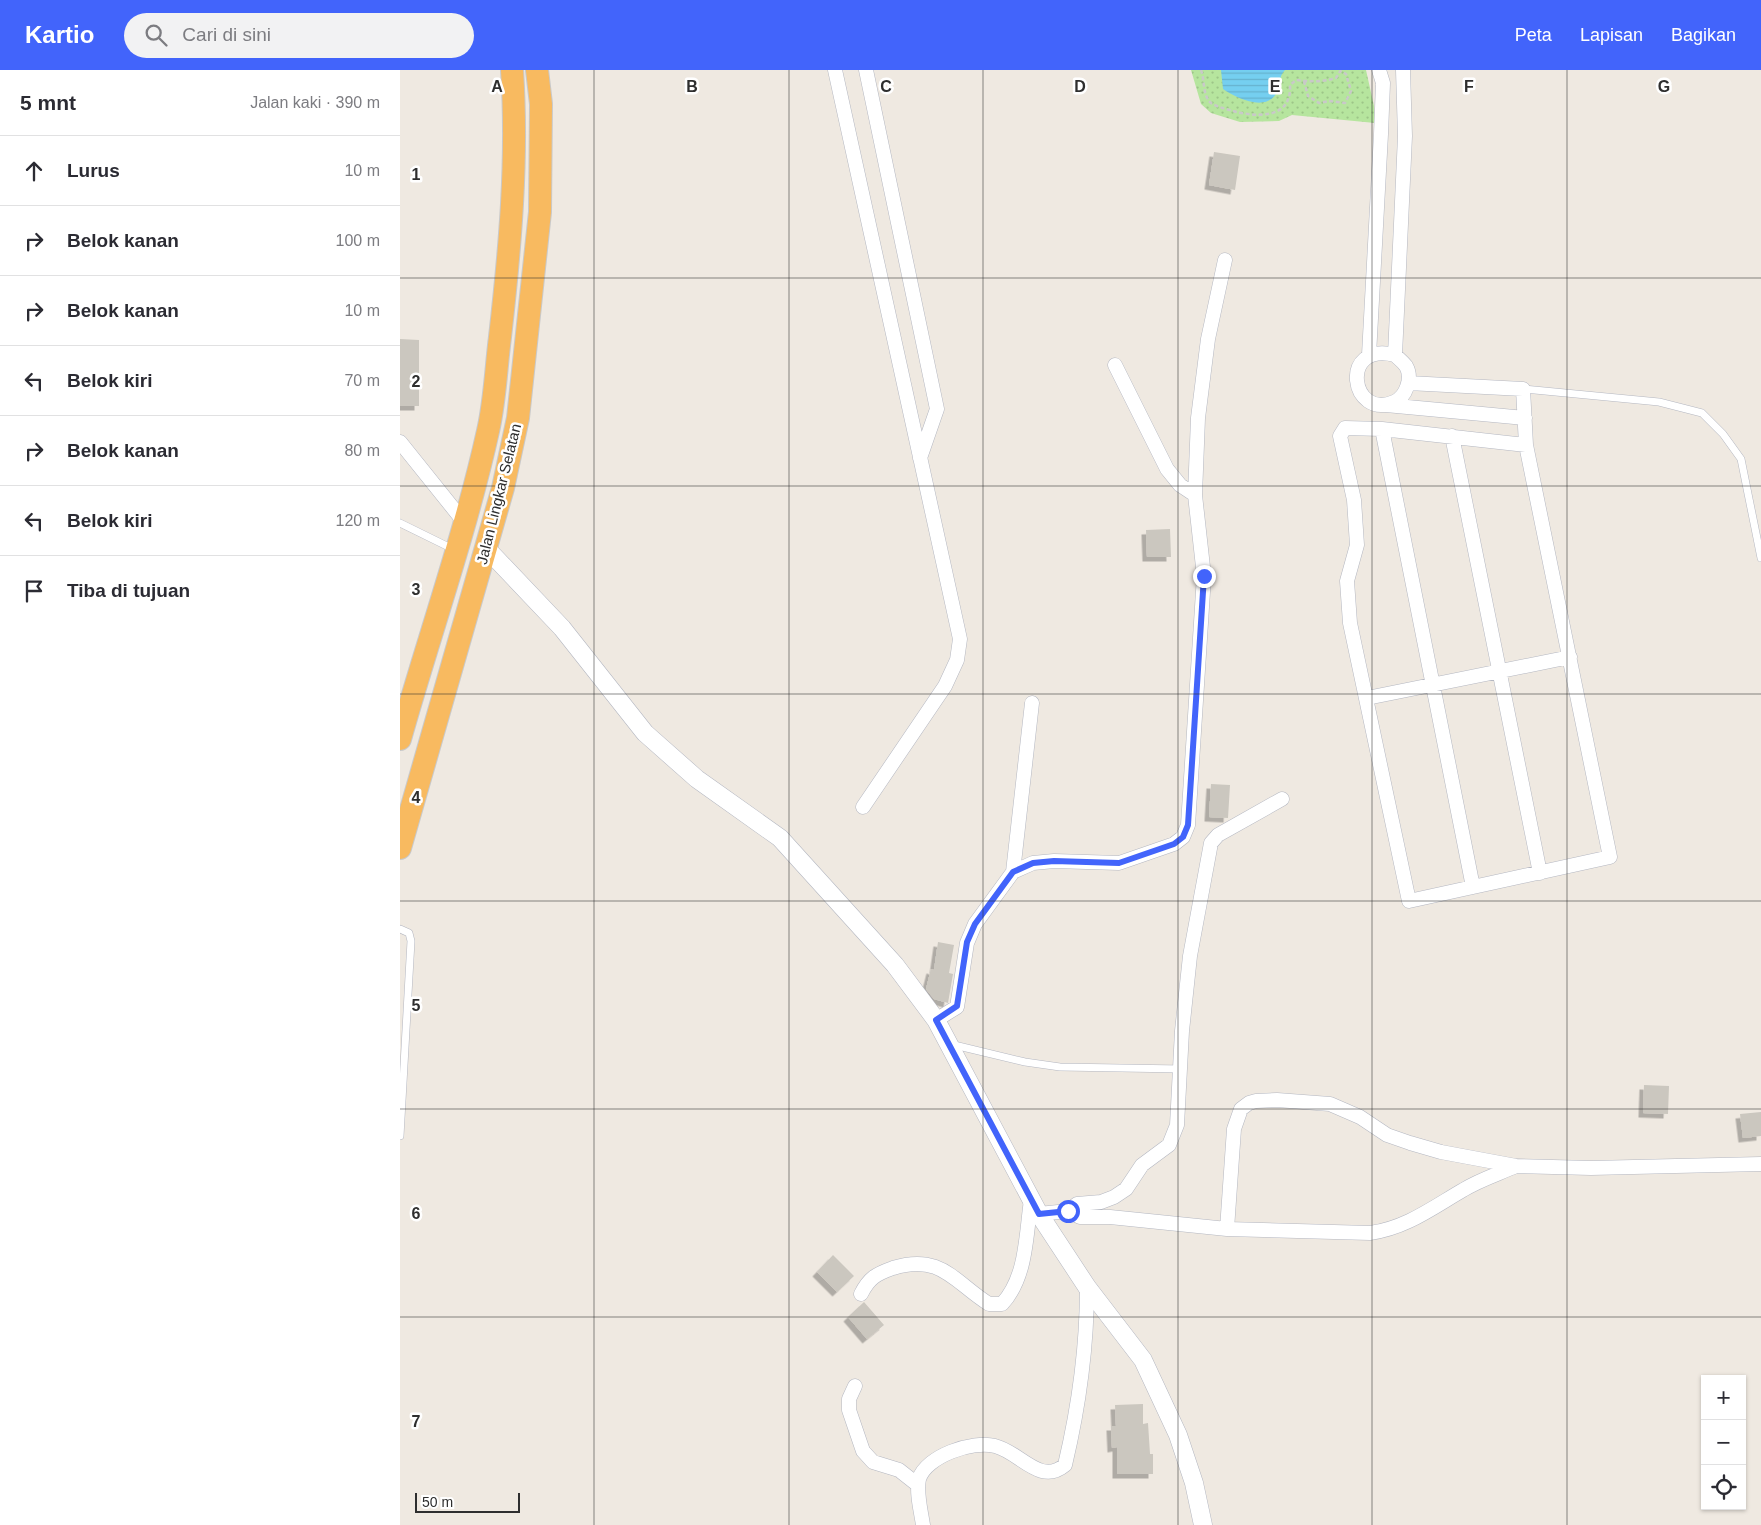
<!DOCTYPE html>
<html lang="id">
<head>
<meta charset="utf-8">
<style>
  :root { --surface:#fff; --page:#f2f2f3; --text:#2b2b33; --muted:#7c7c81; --line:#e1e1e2; --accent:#4264fb }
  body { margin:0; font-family:Helvetica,sans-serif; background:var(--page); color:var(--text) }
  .controls { position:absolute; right:15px; bottom:15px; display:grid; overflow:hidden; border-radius:0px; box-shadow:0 1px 4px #0004 }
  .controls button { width:45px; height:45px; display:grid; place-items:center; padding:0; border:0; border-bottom:1px solid var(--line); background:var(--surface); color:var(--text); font:25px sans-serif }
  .scale { position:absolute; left:15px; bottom:12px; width:105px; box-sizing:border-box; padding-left:5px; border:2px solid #2e2e2e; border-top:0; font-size:14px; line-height:18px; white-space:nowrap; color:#2e2e2e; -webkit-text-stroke:4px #fff; paint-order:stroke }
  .stop { position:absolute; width:15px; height:15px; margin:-11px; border:4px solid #4264fb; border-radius:50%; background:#fff }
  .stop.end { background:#4264fb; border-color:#fff; box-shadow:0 1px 5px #0008 }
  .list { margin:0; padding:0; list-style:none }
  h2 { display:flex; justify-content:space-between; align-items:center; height:65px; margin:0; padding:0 20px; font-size:21px }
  h2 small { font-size:16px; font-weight:400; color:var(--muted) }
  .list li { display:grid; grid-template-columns:32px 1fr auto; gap:15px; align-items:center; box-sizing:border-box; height:70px; padding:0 20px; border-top:1px solid var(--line) }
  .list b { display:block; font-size:19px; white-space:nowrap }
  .list em { font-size:16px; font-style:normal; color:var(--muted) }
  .icon { flex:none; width:28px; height:28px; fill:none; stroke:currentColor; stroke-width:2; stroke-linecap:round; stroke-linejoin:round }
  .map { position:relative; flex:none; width:1361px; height:1455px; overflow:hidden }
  header { display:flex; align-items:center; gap:30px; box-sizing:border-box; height:70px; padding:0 25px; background:var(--accent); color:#fff }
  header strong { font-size:24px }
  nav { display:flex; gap:28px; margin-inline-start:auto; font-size:18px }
  .search { width:350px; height:45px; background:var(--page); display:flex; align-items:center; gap:12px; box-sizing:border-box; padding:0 18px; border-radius:28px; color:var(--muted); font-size:19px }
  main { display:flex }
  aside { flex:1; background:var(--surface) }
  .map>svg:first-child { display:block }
  .park { fill:url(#park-dots) }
  .water { fill:url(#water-rules) }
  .building { fill:#cbc7bf; filter:url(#shadow) }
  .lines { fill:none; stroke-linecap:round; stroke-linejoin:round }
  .service-casing { stroke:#b4b7c1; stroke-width:8 }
  .minor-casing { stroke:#b4b7c1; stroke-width:15 }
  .tertiary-casing { stroke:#b4b7c1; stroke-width:19 }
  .trunk-casing { stroke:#c9c9c9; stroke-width:24 }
  .path { stroke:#c9c9c9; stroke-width:2.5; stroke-dasharray:4 2.5; stroke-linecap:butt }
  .service { stroke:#fff; stroke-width:7 }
  .minor { stroke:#fff; stroke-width:14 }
  .tertiary { stroke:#fff; stroke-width:18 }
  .trunk { stroke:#f8ba60; stroke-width:22 }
  .route { stroke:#4264fb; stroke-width:6 }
  .grid { fill:none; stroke:#2e2e2e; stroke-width:1; stroke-opacity:0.55 }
  .labels { text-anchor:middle; stroke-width:5; stroke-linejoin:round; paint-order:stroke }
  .street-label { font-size:15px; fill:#2e2e2e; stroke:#fff }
  .grid-label { font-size:16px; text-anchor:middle; font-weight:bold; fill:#2e2e2e; stroke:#fff; stroke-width:5; stroke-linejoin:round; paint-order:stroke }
</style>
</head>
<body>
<header>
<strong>Kartio</strong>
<div class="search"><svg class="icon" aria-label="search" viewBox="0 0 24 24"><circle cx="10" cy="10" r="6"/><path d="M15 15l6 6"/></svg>Cari di sini</div>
<nav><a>Peta</a><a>Lapisan</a><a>Bagikan</a></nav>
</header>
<main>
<aside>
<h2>5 mnt<small>Jalan kaki · 390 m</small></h2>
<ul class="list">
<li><svg class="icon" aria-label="ahead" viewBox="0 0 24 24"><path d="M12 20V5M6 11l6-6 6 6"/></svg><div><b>Lurus</b></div><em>10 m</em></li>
<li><svg class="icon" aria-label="right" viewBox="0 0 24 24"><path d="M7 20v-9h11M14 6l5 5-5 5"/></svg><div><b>Belok kanan</b></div><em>100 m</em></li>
<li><svg class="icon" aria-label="right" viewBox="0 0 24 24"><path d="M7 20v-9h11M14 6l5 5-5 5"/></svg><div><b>Belok kanan</b></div><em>10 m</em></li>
<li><svg class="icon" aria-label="left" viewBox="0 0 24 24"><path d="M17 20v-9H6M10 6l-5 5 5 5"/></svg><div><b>Belok kiri</b></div><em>70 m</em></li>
<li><svg class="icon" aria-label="right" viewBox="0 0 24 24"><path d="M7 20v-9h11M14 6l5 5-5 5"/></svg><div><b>Belok kanan</b></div><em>80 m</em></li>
<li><svg class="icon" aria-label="left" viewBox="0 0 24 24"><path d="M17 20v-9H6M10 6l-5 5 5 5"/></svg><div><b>Belok kiri</b></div><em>120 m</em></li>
<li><svg class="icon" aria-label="arrive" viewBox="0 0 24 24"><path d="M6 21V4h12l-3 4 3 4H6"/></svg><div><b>Tiba di tujuan</b></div></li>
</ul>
</aside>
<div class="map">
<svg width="1361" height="1455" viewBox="0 0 1361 1455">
  <defs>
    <pattern id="park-dots" width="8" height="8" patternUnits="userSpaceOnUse" patternTransform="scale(1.25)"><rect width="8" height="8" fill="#b6e59e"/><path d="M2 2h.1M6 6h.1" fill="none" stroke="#9dc588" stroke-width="1.8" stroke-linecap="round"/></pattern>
    <pattern id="water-rules" width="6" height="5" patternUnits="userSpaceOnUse" patternTransform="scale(1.25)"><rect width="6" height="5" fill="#75cff0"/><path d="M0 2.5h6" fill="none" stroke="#66b2ce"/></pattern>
    <filter id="shadow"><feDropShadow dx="-4.5" dy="4.5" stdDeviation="0" flood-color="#0004"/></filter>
  </defs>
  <rect width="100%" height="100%" fill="#efe9e1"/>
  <!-- park -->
  <path class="park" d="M791,0H966L974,36L975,53L892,45L879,51L840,52L811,43L801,34Z"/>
  <!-- water -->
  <path class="water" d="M821,0H885C878,7 881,14 877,22C867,43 836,28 823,19Z"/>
  <!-- building -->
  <path class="building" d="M814,82L840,86L835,120L809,115Z
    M0,269L19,270V336H0Z
    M770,459L771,487H747L746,460Z
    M811,714L830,715L828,748L809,747Z
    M538,872L554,875L549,903L553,904L548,933L534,929L526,919L531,899L534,900Z
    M1244,1015L1269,1016L1268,1044L1243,1043Z
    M1361,1042V1066L1343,1068L1340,1044Z
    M433,1185L454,1206L437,1222L417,1202Z
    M464,1232L484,1255L467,1269L448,1247Z
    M743,1334V1354L748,1353L750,1384H753V1404H717V1377L712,1378L711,1356H716L715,1335Z"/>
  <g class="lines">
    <!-- service casing -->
    <g class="service-casing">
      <path id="service" d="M1123,319L1259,332L1302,343L1323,364L1341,389L1361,488
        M0,453L55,480
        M0,859L9,863L11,871L0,1066
        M550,974L625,992L660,997L782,999"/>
    </g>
    <!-- minor casing -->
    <g class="minor-casing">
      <path id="minor" d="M435,0L560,569L557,590L545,616L463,737
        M466,0L537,339L520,388
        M969,285L981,64L983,13L979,0
        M995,285C938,271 951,351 994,332C1006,327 1013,308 1006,296C1003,292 998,288 995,285L1005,66L1003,0
        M715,295L767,399L780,415L795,425
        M1008,313L1123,319L1126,375L1210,787L1009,831L950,553L947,511L957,475L954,430L940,366L945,358L982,359L1126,375
        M986,335L1125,348
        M982,359L1073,817
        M1052,366L1140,803
        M0,372L65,453
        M967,628L1170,587
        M613,802L632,633
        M536,950L557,937L567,873L575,854L613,802L633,793L654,791L719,793L774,774L783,767L788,755L804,506L795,425L798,348L808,269L825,190
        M668,1141L677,1134L701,1132L714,1127L726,1119L742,1095L769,1075L777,1055L782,961L790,886L811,773L818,765L882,729
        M639,1144L668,1141L680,1147H710L827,1159L834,1059L841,1039L849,1033L856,1031L877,1030L930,1034L960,1047L987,1065L1010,1073L1041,1082L1116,1096L1191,1098L1361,1094
        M827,1159L970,1163C1006,1158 1032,1138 1063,1120C1079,1110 1098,1104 1116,1096
        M461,1224C469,1208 476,1204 493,1198C541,1183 554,1212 589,1234H602C627,1207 626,1164 631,1130
        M455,1316L449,1329V1340L463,1381L473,1392L499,1400L518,1415
        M523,1455C521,1441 516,1423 519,1409C526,1386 573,1370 595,1376C620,1382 640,1416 665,1395C679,1336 687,1277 687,1217"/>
    </g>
    <!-- tertiary casing -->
    <g class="tertiary-casing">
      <path id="tertiary" d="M86,478L162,558L245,663L297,709L380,768L495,895L536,950L639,1144L687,1217L743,1290L778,1365L794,1413L803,1455"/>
    </g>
    <!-- trunk casing -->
    <g class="trunk-casing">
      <path id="trunk" d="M0,669C29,566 65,465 88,361C95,331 96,298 100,267C110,179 118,89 112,0
        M0,778L103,418L118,348L140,142L141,34L137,0"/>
    </g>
    <!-- path -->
    <path class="path" d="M801,0C805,10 802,25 811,33C817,37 826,39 833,41C856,47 892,50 890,15L896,10C910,12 922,12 936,8L941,0
      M904,11L908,26L919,33L929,31L945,33L951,21L946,4L940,1"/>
    <!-- service -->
    <use href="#service" class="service"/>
    <!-- minor -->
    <use href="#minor" class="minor"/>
    <!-- tertiary -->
    <use href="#tertiary" class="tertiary"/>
    <!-- trunk -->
    <use href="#trunk" class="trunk"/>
  </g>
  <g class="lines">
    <!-- route -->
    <path class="route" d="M668,1141L639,1144L536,950L557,936L567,872L575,854L613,802L633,793L654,791L719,793L774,774L783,767L788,755L804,506"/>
  </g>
  <!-- grid -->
  <path class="grid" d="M194,0V1455M389,0V1455M583,0V1455M778,0V1455M972,0V1455M1167,0V1455M0,208H1361M0,416H1361M0,624H1361M0,831H1361M0,1039H1361M0,1247H1361"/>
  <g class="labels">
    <!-- street labels -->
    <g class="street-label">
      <text transform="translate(99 424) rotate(-76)" y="5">Jalan Lingkar Selatan</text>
    </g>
  </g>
  <g class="grid-label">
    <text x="97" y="22">A</text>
    <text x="292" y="22">B</text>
    <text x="486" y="22">C</text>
    <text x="680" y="22">D</text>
    <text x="875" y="22">E</text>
    <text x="1069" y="22">F</text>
    <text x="1264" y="22">G</text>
    <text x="16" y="110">1</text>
    <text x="16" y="317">2</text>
    <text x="16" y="525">3</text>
    <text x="16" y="733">4</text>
    <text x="16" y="941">5</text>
    <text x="16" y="1149">6</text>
    <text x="16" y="1357">7</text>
  </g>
</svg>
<div class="controls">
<button>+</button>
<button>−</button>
<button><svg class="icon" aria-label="locate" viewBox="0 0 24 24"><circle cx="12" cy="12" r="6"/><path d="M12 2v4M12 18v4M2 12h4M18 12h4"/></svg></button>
</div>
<div class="scale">50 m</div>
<div class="stop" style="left:668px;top:1141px"></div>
<div class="stop end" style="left:804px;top:506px"></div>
</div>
</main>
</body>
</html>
